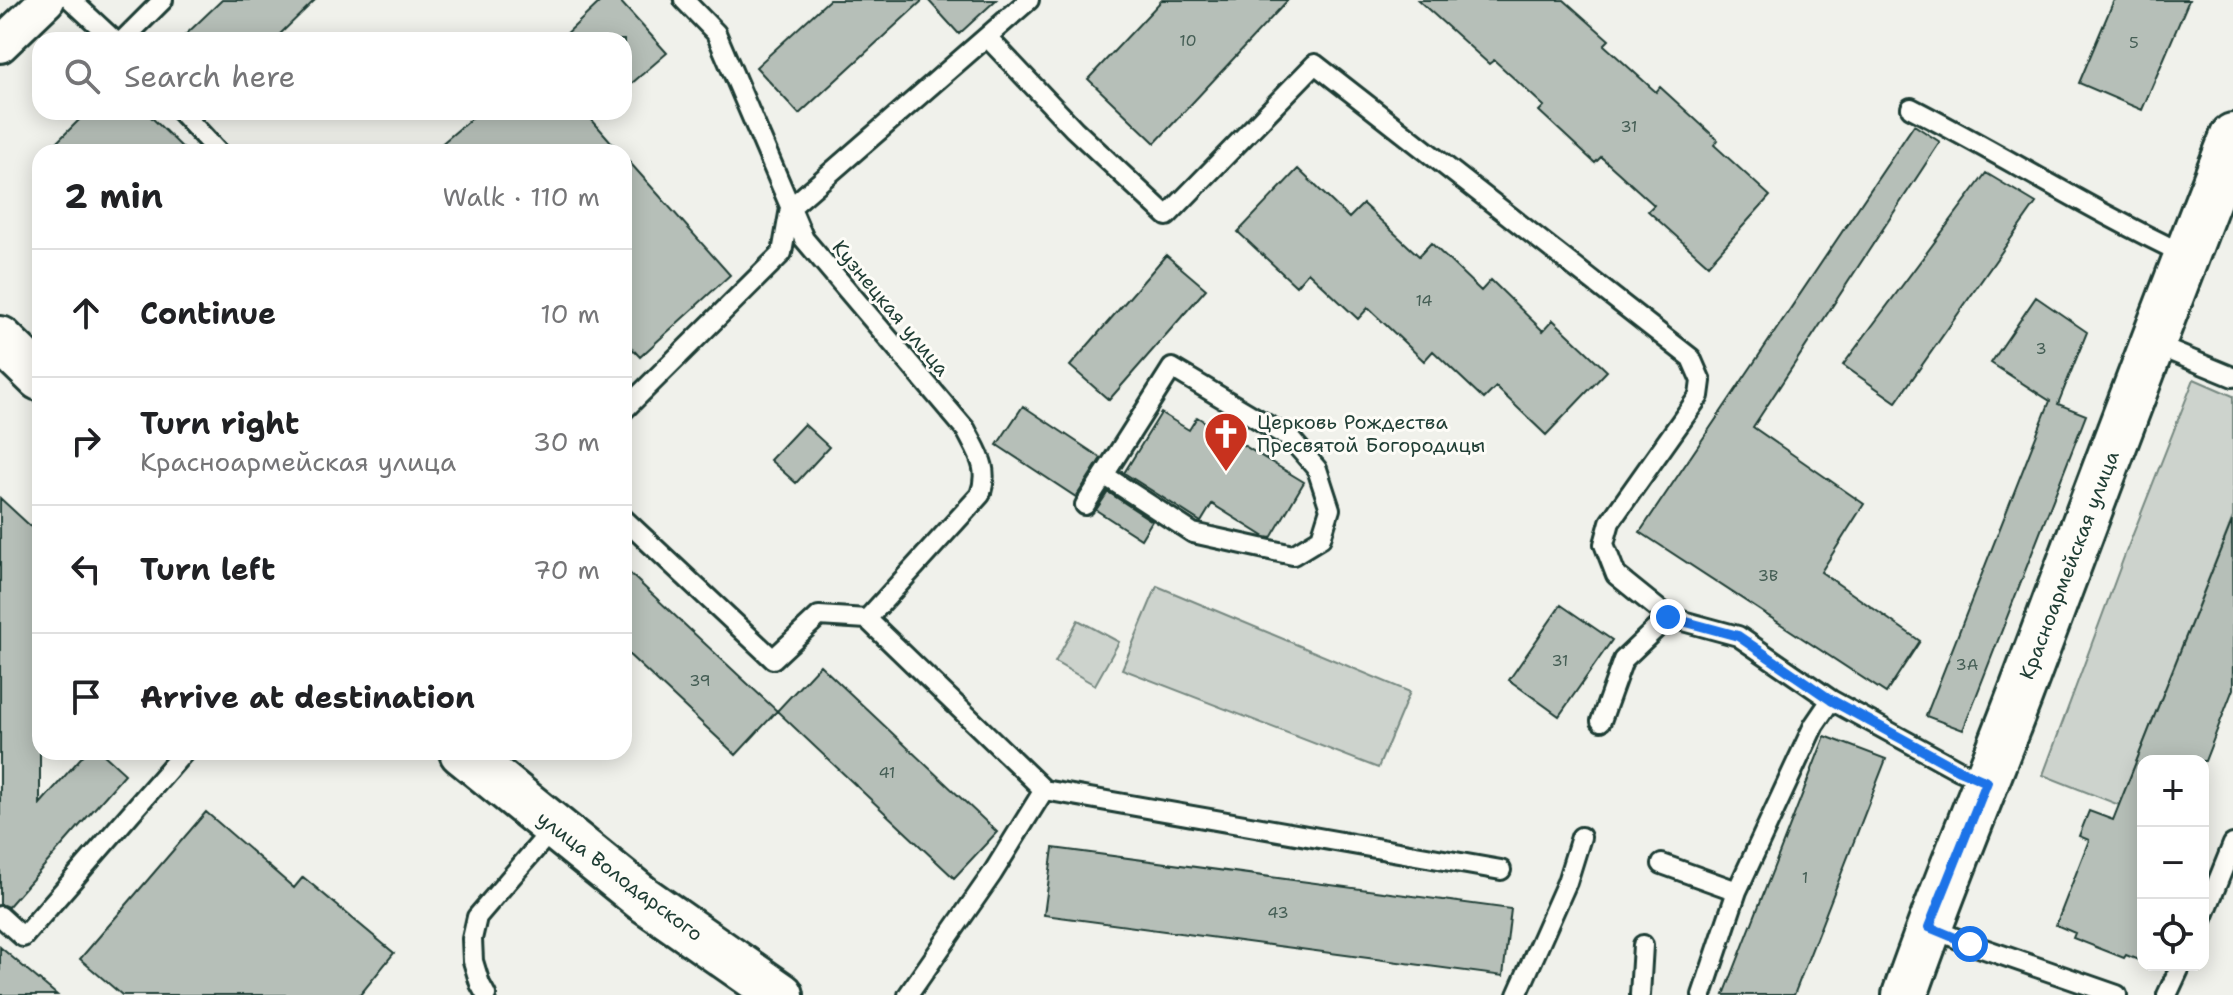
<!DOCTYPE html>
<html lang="en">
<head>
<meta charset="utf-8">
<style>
  :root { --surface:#fff; --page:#f6f6f6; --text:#202124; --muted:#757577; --line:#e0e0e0 }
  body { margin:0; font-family:"Shantell Sans",sans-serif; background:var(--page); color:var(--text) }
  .controls { position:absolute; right:24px; bottom:24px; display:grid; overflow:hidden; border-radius:16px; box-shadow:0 4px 20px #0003 }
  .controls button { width:72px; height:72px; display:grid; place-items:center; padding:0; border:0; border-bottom:2px solid var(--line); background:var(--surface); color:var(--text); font:40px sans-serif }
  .stop { position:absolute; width:24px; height:24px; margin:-18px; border:6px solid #1a73e8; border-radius:50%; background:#fff }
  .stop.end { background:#1a73e8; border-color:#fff; box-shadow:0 2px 8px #0008 }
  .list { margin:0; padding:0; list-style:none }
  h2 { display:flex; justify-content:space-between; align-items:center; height:104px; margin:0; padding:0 32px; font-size:34px }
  h2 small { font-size:26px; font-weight:400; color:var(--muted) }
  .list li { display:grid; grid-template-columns:52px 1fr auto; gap:24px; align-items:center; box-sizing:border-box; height:128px; padding:0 32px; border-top:2px solid var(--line) }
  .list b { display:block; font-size:30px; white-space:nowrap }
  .list p { margin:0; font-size:26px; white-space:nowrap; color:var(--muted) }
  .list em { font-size:26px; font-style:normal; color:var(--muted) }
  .icon { flex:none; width:44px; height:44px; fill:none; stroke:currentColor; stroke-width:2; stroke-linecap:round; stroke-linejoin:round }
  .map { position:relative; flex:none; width:2233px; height:995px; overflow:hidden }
  .search { position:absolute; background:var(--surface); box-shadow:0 4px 20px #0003; left:32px; top:32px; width:600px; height:88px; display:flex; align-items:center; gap:20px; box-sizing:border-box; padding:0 28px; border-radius:24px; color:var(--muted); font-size:30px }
  .panel { position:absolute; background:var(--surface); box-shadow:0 4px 20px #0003; left:32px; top:144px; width:600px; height:616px; border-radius:24px }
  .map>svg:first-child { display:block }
  .green { fill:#cdd3cd; stroke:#768880; stroke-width:2 }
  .building { fill:#b6bfb8; stroke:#1f3d34; stroke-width:2 }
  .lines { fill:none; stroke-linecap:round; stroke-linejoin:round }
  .lane-casing { stroke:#1f3d34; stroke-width:24 }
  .street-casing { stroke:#1f3d34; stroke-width:40 }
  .secondary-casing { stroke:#1f3d34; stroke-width:50 }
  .lane { stroke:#fdfcf7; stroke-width:18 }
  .street { stroke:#fdfcf7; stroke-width:34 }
  .secondary { stroke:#fdfcf7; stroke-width:44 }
  .route { stroke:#1a73e8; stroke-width:10 }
  .labels { text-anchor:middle; stroke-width:6; stroke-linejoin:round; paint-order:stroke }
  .number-label { font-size:16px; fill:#455e55 }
  .street-label { font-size:20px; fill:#1f3d34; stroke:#fdfcf7 }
  .poi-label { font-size:20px; fill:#1f3d34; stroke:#fdfcf7; text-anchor:start }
</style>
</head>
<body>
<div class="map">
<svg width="2233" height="995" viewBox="0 0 2233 995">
  <rect width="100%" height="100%" fill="#f0f1eb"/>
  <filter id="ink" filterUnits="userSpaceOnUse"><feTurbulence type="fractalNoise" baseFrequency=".0125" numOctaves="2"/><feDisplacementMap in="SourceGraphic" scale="16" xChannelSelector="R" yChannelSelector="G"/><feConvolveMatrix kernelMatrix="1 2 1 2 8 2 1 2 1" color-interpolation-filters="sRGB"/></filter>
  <g filter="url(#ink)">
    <!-- green -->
    <path class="green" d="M2194,379L2233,396V517L2119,805L2043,775L2124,557Z
      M1157,586L1410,692L1378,768L1122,669Z
      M1078,620L1119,642L1095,685L1055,662Z"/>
    <!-- building -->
    <path class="building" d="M222,0H315L274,40H180Z
      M602,0H619L667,53L624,90V40H560Z
      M829,0H923L799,114L756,67Z
      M928,0H996L959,34Z
      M1162,0H1288L1155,143L1088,79Z
      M1418,0H1564L1609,40L1604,45L1656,92L1660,87L1718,140L1714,145L1770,196L1708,265L1648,211L1654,205L1601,157L1595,163L1539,111L1544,106L1494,60L1489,64Z
      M2114,0H2189L2142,110L2079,83Z
      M87,112H146L187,152H47Z
      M479,112H585L620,152H432Z
      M1914,125L1940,142L1753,427L1864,504L1821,572L1920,641L1886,693L1640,532Z
      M624,156L730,275L640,357L624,340Z
      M1298,169L1349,218L1363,204L1419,256L1431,243L1481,291L1491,280L1543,331L1553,320L1607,371L1546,435L1496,387L1484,399L1433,351L1424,361L1368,308L1358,319L1308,272L1296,286L1238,232Z
      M1986,173L2036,203L1896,402L1843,365Z
      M1166,255L1206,289L1109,400L1070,366Z
      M2036,297L2087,332L2058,404L2086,415L1963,730L1926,716L2050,401L1991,363Z
      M1023,406L1101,458L1076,497L997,445Z
      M1161,413L1189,430L1197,417L1304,482L1271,538L1265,537L1212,504L1201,522L1121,471L1124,473Z
      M804,424L829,447L796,483L770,460Z
      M1108,492L1152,521L1141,539L1096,510Z
      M0,498L40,535V804L86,752H101L125,774L8,907L0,904Z
      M2232,521L2233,689L2205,761H2143V962L2126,955L2124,958L2073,938L2075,933L2056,925L2089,840L2079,836L2089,811L2113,820Z
      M624,568L777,711L736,755L624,650Z
      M1561,605L1612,640L1559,716L1509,680Z
      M820,665L997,832L954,878L777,711Z
      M1825,736L1886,759L1794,995H1724Z
      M206,812L294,888L303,877L394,953L360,995H122L80,959Z
      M1053,848L1511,909L1503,976L1044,915Z
      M0,947L57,995H0Z"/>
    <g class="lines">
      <!-- lane casing -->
      <g class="lane-casing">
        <path id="lane" d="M71,0L114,40
          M684,0L716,33L804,239L966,430C978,454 990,468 980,495L867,619
          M987,37L1074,129L1167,216L1315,64L1691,358L1701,381L1699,396L1610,522L1604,544L1616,575L1668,617
          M123,40L163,0
          M1911,108C2003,155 2092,211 2186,255
          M181,112L218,152
          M2153,344L2233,377
          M624,410L782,253L790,208L1029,0
          M1085,505L1172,368L1291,439L1317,469L1330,509L1321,538L1293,555L1193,533L1104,475
          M624,519L773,659L819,616L867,619L1044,790L1501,870
          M1601,721L1623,660L1668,617L1738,636L1831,700L1959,770L1987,782
          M1662,864L1737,891
          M0,916L23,937L184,752
          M2203,918L2233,844
          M1929,927L1970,944L2117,995
          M486,995L480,984L473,961L472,939L477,917L554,827
          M908,995L992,874L1044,790
          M1517,995L1567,882L1581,837
          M1640,995L1643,945
          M1702,995L1737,891L1814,725L1831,700
          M2167,995L2181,965"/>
      </g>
      <!-- street casing -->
      <g class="street-casing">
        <path id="street" d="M0,45L47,0"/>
      </g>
      <!-- secondary casing -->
      <g class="secondary-casing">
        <path id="secondary" d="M0,339L40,378
          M462,752L642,898L781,995
          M1905,995C1940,894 1982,795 2020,695C2090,509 2160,321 2233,136"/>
      </g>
      <!-- lane -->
      <use href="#lane" class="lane"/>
      <!-- street -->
      <use href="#street" class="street"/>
      <!-- secondary -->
      <use href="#secondary" class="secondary"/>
    </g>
  </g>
  <g class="lines" filter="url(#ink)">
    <!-- route -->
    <path class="route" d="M1668,617L1738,636L1831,700L1959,770L1987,782L1929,927L1970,944"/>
  </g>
  <!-- icons -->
  <defs>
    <g id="church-pin" transform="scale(2.3)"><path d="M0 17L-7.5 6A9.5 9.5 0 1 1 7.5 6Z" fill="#c8321e" stroke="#fdfcf7"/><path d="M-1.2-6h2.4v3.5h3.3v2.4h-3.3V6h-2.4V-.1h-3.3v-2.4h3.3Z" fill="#fff"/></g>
  </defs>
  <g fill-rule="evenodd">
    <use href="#church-pin" x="1226" y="434"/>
  </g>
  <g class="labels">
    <!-- number labels -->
    <g class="number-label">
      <text x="1188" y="46">10</text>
      <text x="2134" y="48">5</text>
      <text x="1629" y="132">31</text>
      <text x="1424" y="306">14</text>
      <text x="2041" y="354">3</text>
      <text x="1768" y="581">3В</text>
      <text x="1560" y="666">31</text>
      <text x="1967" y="670">3А</text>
      <text x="700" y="686">39</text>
      <text x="887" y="778">41</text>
      <text x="1805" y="883">1</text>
      <text x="1278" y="918">43</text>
    </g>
    <!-- street labels -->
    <g class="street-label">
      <text transform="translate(891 308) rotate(50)" y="7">Кузнецкая улица</text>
      <text transform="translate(2069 565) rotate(-69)" y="7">Красноармейская улица</text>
      <text transform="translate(620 876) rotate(37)" y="7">улица Володарского</text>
    </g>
    <!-- poi labels -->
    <g class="poi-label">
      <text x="1257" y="429">Церковь Рождества<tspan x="1257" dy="23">Пресвятой Богородицы</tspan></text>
    </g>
  </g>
</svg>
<div class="controls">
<button>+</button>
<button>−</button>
<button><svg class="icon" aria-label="locate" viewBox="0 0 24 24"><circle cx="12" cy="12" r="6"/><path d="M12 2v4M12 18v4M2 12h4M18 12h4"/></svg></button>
</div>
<div class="stop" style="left:1970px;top:944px"></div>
<div class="stop end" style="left:1668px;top:617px"></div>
<div class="search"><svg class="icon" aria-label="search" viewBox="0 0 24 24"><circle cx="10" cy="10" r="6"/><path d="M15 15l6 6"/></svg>Search here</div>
<section class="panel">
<h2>2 min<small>Walk · 110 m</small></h2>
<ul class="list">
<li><svg class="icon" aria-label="ahead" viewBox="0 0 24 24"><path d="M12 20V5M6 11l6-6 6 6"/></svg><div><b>Continue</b></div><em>10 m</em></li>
<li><svg class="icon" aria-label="right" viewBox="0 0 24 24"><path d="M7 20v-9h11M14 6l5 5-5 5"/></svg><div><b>Turn right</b><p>Красноармейская улица</p></div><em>30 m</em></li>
<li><svg class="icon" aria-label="left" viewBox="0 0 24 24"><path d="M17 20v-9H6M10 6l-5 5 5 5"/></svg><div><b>Turn left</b></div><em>70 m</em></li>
<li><svg class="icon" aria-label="arrive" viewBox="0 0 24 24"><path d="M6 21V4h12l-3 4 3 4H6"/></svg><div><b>Arrive at destination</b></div></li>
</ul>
</section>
</div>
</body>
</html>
